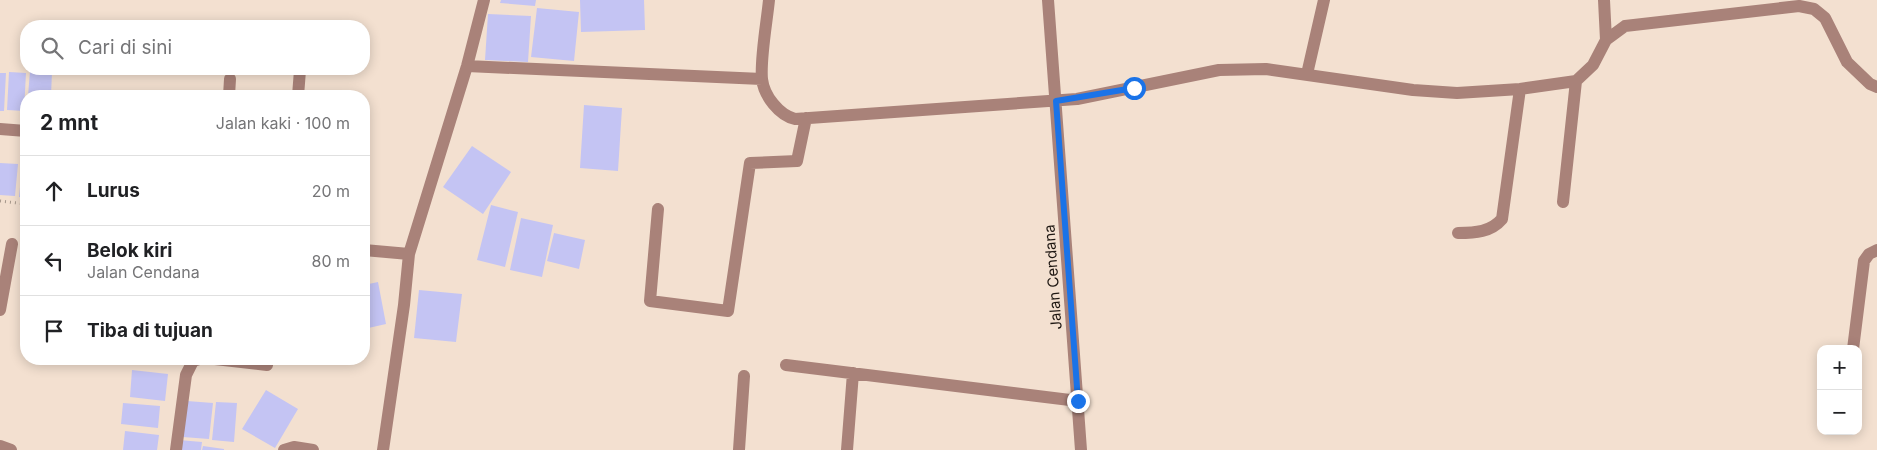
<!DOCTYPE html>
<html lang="id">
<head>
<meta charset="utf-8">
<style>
  :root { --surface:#fff; --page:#f2f2f2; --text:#202124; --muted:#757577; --line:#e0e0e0 }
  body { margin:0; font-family:Inter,sans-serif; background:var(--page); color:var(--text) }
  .controls { position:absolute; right:15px; bottom:15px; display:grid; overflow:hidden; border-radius:10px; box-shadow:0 2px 12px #0003 }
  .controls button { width:45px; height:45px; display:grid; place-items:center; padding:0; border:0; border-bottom:1px solid var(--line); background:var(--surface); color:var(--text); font:25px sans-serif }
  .stop { position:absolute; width:15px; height:15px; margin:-11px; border:4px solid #1a73e8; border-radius:50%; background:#fff }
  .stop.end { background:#1a73e8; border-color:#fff; box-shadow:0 1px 5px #0008 }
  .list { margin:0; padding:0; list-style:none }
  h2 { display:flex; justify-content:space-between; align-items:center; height:65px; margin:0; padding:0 20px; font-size:21px }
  h2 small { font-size:16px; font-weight:400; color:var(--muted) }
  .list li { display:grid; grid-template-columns:32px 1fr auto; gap:15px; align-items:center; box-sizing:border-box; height:70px; padding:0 20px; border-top:1px solid var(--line) }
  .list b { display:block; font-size:19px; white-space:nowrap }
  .list p { margin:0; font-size:16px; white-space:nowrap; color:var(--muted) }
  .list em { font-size:16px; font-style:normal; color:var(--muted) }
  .icon { flex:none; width:28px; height:28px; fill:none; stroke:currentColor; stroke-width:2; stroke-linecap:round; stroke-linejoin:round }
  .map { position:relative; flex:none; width:1877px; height:450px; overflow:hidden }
  .search { position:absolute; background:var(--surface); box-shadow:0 2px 12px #0003; left:20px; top:20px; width:350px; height:55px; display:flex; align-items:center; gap:12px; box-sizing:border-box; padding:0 18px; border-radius:20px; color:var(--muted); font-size:19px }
  .panel { position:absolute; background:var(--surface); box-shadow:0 2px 12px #0003; left:20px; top:90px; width:350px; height:275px; border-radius:20px }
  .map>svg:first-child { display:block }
  .building { fill:#c4c4f3 }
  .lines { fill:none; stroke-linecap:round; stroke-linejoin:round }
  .path { stroke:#a5978b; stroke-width:3; stroke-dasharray:1 4; stroke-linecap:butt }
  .lane { stroke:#a98279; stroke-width:12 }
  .street { stroke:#a98279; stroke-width:12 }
  .route { stroke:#1a73e8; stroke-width:6 }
  .labels { text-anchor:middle; stroke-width:4; stroke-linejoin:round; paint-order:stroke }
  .street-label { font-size:15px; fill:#1e1712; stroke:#f3e0d0 }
</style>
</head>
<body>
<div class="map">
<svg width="1877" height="450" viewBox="0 0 1877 450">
  <rect width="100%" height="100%" fill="#f3e0d0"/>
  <!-- building -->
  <path class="building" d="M501,0H536L535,6L500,3Z
    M580,0H644L645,30L581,32Z
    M537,8L579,12L574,61L531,57Z
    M488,14L531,16L528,62L485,60Z
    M30,71L52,72L51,96H28Z
    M9,72L26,73L24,111L7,110Z
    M0,73H6L4,111H0Z
    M584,105L622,108L618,171L580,168Z
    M472,146L511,172L483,214L443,187Z
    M0,163L18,164L15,196L0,195Z
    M22,167H26V198L19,197Z
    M491,205L518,212L505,267L477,260Z
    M521,218L553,225L542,277L510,270Z
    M554,233L585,240L579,269L547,261Z
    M378,282L386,324L364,329V285Z
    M419,290L462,294L456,342L414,338Z
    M276,359H296L295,363Z
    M132,370L168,374L165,401L130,397Z
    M266,390L298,409L275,448L242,429Z
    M187,401L213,403L209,439L183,437Z
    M216,402L237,403L234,442L212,440Z
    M123,403L160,406L158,428L121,424Z
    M125,431L159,435L157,450H123Z
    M179,440L202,442L201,450H178Z
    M203,446L224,449V450H202Z"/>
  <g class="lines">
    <!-- path -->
    <path class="path" d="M0,201L26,204"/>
    <!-- lane -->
    <path class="lane" d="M1307,74L1324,0"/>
    <!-- street -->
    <path class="street" d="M769,0C767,21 760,59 762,79C764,96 779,115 795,119L1077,99L1219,70L1266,69L1413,90L1457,93L1520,89L1576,81L1593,65L1606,40L1625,26L1799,6L1814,9L1825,18L1847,62L1870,84L1877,87
      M1048,0L1081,450
      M1604,0L1606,40
      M467,66L762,79
      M229,96L230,79
      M298,96L300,70
      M0,129L26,131
      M1563,202L1576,81
      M658,209L650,301L728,311L750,163L797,161L806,118
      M1458,233C1475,233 1491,232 1502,219L1520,89
      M364,250L409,254
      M0,310L12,244
      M1853,349L1864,261L1869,254L1877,250
      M215,359L267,365
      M786,365L1078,401
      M0,446L11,450
      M176,450L186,375L193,361L199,359
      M284,450L294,447L313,450
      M383,450L404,305L409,254L467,66L484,0
      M739,450L744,376
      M847,450L853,373"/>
  </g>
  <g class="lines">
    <!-- route -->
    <path class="route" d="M1078,401L1056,101L1134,88"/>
  </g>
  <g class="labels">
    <!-- street labels -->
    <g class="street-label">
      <text transform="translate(1053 277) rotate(-94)" y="5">Jalan Cendana</text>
    </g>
  </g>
</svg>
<div class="controls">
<button>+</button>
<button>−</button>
</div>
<div class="stop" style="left:1134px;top:88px"></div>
<div class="stop end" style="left:1078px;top:401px"></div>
<div class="search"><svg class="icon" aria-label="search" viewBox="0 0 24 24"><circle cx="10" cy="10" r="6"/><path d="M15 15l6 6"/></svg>Cari di sini</div>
<section class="panel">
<h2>2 mnt<small>Jalan kaki · 100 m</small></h2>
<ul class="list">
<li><svg class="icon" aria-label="ahead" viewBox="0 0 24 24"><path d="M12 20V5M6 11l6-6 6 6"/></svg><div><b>Lurus</b></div><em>20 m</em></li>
<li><svg class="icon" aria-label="left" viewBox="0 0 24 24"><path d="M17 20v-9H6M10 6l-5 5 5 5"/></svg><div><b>Belok kiri</b><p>Jalan Cendana</p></div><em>80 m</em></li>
<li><svg class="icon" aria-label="arrive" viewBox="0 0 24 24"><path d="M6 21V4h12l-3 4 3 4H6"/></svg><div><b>Tiba di tujuan</b></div></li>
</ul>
</section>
</div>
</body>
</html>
